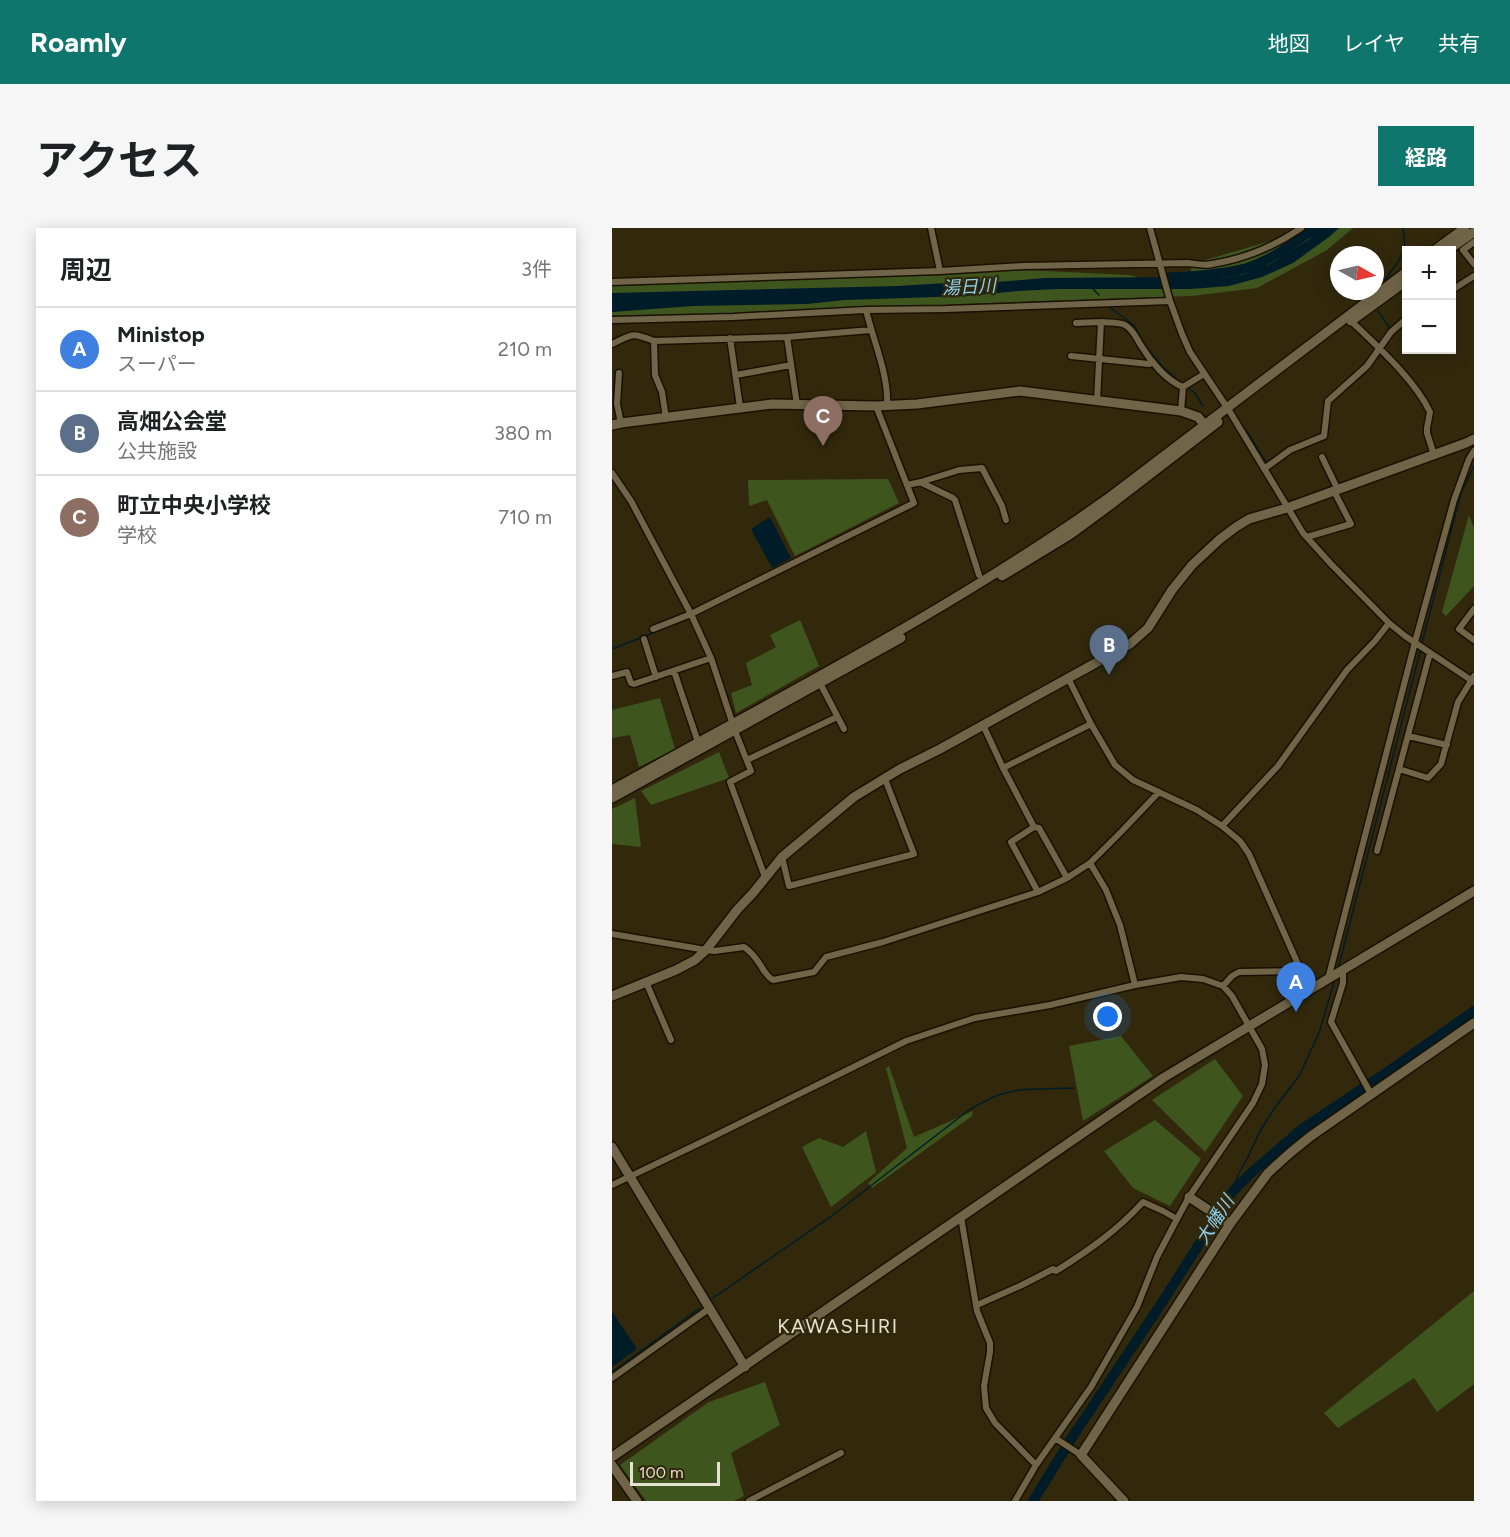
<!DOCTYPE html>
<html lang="ja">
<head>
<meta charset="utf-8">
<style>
  :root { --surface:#fff; --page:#f6f6f6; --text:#202124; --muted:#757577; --line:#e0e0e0; --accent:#0f766e }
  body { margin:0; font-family:Figtree,"Noto Sans JP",sans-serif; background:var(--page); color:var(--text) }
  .controls { position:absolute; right:18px; top:18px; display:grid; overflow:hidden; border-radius:0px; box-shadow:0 3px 15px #0003 }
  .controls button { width:54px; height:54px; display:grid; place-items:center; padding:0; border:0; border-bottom:2px solid var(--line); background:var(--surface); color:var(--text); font:30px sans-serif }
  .compass { position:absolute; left:718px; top:18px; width:54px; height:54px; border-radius:50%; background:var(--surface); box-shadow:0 3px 15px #0003; rotate:98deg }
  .scale { position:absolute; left:18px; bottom:15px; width:90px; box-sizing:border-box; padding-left:6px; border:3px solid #e5e0cf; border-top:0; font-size:16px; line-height:21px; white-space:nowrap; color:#e5e0cf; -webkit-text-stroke:4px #32290d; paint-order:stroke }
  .you { position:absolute; left:496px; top:789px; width:21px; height:21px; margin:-15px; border:4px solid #fff; border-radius:50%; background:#1a73e8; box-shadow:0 0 0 9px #1a73e833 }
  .badge { display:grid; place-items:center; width:39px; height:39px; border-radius:50%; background:var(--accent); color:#fff; font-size:20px; font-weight:700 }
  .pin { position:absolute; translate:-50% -50px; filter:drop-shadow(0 2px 3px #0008) }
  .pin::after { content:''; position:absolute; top:32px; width:21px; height:18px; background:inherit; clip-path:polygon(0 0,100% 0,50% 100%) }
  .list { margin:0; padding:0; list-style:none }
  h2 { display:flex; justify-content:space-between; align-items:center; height:78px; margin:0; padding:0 24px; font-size:26px }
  h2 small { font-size:20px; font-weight:400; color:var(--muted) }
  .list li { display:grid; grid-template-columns:39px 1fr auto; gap:18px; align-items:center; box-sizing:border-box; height:84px; padding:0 24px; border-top:2px solid var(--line) }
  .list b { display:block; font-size:22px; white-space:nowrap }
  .list p { margin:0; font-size:20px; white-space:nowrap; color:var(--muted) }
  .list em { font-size:20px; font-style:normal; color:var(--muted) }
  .map { position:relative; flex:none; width:862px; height:1273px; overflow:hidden; border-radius:0px }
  header { display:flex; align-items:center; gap:36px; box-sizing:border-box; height:84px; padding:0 30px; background:var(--accent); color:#fff }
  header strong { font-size:28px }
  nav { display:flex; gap:33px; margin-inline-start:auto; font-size:21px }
  .intro { display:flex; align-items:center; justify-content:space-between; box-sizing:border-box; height:144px; padding:0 36px }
  h1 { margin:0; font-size:42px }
  .button { padding:15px 27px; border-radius:0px; background:var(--accent); color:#fff; font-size:21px; font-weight:700 }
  main { display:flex; gap:36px; padding:0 36px }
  aside { flex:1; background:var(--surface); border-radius:0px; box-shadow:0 3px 15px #0003 }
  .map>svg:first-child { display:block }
  .green { fill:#3f551e }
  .water { fill:#001c28 }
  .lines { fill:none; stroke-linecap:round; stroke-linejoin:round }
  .stream { stroke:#001c28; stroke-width:1.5 }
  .river { stroke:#001c28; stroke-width:10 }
  .street-casing { stroke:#1a1100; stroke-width:9 }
  .secondary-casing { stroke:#1a1100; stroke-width:12 }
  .street { stroke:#706548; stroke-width:6 }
  .secondary { stroke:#706548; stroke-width:9 }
  .labels { text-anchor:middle; stroke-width:4.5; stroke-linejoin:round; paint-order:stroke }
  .water-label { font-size:18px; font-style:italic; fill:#8bcff1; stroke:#32290d }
  .quarter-label { font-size:20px; letter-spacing:1.5px; fill:#e5e0cf; stroke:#32290d }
</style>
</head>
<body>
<header>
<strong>Roamly</strong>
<nav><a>地図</a><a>レイヤ</a><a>共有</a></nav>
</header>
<div class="intro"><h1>アクセス</h1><a class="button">経路</a></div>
<main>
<aside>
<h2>周辺<small>3件</small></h2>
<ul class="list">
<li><span class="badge" style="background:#3f7fe0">A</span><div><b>Ministop</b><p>スーパー</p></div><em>210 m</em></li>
<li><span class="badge" style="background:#5c6f8a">B</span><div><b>高畑公会堂</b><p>公共施設</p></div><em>380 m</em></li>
<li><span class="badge" style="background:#8d6e63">C</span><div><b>町立中央小学校</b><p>学校</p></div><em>710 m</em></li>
</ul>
</aside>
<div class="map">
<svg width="862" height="1273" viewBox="0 0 862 1273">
  <rect width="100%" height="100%" fill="#32290d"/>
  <!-- green -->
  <path class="green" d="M682,0H741L715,22L645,60L580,68L378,75L213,82L121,89L0,90V58L412,42L516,47L531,50L578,49L580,36L662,12Z
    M276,251L287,275L183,328L155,272L137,278L136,252Z
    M857,287L862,300V358L834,388L830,384Z
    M188,392L207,438L124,485L119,465L140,457L134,435L164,419L158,407Z
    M48,470L63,521L27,539L18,507L0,510V482Z
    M107,524L117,550L39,577L29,563Z
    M23,570L29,619L0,616V581Z
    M509,808L541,848L471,893L457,818Z
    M603,831L631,868L593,924L540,872Z
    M277,838L302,909L361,883L360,888L260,960L256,955L295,920L274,840Z
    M543,892L589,931L558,978L521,960L492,923Z
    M254,903L264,944L219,979L190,919L207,910L231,919Z
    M862,1063V1156L825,1184L802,1150L726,1200L712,1185Z
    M153,1154L168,1197L119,1225L132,1268L122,1273H34L8,1237L97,1174Z"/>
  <!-- water -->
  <path class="water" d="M709,0H727L717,9L681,35L650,49L617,58L579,61H446L406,63L355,68L233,72L195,76L81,78L0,84V65L286,58L349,54H385L433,50L565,49L609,50L633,46L660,35L696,12Z
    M158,289L179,330L160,340L139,301Z
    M0,1085H1L25,1121L0,1139Z"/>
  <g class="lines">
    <!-- stream -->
    <path class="stream" d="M773,52L787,32L793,19L791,0
      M481,61L487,67
      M496,78L523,98L532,116L550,138L568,154
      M766,83L777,99
      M774,116L782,105
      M576,160L583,165L591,178
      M634,202L655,236
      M714,204H716L719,175L753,145L767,128
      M94,382L300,280
      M810,415L849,265L862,238
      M0,421L53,400
      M726,741L809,420
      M621,963L626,947L635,931L648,903L662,881L687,848L707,805L723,751
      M101,1070L221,987L357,882C367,876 376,871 387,867C407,859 440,861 462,860
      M0,1144L88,1080"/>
    <!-- river -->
    <path class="river" d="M552,50C579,48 608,47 635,40C660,32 682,15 703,0
      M421,1273L463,1205L551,1073L621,963L640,944L690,901L768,849L862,783"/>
    <!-- street casing -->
    <g class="street-casing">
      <path id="street" d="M319,0L328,43
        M538,0L558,73L570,106L578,124L618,184L691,305L719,336L777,395L793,408L862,454
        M862,14L851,22L862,36
        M0,54L328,43L411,38L576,35C584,36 593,38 600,36C631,31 663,18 689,0
        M840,62L862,48
        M254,82C261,112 277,147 275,178
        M0,92L121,89L254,82L334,81L558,73
        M739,93C765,118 803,152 818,184L815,200V205L822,227
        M464,95L489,94
        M175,109L185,177
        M118,110L128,179
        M42,113L43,147L50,164L54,190
        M0,116C21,106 19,104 42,113L175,109L259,102
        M459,128L537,136L541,134
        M7,145L5,176L9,195
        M124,147L179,137
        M485,173L489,94C496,95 507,94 513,97C522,102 525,112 530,119C539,134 555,153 571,159
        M569,183L571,159L592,146
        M710,229L726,262
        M652,241L678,222L712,208L716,173L755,138L779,104L794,91
        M0,245L19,273L79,386L99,430L123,503L139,543L118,554L153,649
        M310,255L341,270L343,272L367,347
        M295,257L309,254L347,242L370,240L390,278L394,292
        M695,309L739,296L722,263
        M862,381L847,401L862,412
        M41,401L79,386L302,275L264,178
        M32,411L44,449
        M62,443L86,514
        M0,448L15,444L19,455L22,456L99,430
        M456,450L479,496L503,537L521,552L585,582L610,598L628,613L637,626L689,743L700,761
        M208,455L232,501
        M371,497L391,540L422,599L427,600L455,650
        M796,508L835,517
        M135,532L225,489
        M391,540L479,496
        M787,541L816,550L829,536L846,474L862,448
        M610,598L666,538L735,442L763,413L777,395
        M422,599L399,614L426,664
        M765,623L818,425
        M170,629L177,658L302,626L273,551
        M478,635L494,662L508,697L523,757
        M0,706L94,722L102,723L132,719C138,723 143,729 147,735C152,742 154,748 161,752L202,744L214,729L271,714L426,664L455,650L478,635L509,604L547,564
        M731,743V755L719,794L759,866
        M716,751L803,414L842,272L857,231L862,223
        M34,754L59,812
        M611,758L620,748L627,744L689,743
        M0,957L94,912L294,813L363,790L438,777L523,757L569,749L591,751L611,758L620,768L650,821L653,837L650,856L641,875L577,969L565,991L545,1029L525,1079L479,1159L424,1237L403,1273
        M349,989L365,1083L378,1115V1124L372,1158L374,1180L383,1195L424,1237
        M365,1077L410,1057L441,1041L444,1043C476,1023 506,1002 531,974L551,983L565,991
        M0,1150L98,1080
        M443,1210L469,1227
        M137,1273L229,1225"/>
    </g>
    <!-- secondary casing -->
    <g class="secondary-casing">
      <path id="secondary" d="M823,22L853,0
        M836,22L862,4
        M739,93L794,53
        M0,197L9,195L160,176L264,178L305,176L408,163L569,183L586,189L592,196
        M390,348L459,306L501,275L606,194
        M0,562C167,469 339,382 495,271L794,44
        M0,570L289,410
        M0,768L64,742L83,732L94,722L125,682L141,665L170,629L242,569L288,541L328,521L518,416L536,400L560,362L580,337L608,311L624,299L637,291L675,280L854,215L862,211
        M0,919L133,1139
        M577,969L618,996
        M0,1229L551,850L862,663
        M0,1237L25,1273
        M512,1273L469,1227L618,996L656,945L678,925L699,908L862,795"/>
    </g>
    <!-- street -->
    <use href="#street" class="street"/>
    <!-- secondary -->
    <use href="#secondary" class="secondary"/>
  </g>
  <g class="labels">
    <!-- water labels -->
    <g class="water-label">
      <text transform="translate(357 59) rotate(-3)" y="6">湯日川</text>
      <text transform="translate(603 992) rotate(-57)" y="6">大幡川</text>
    </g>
    <!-- quarter labels -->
    <g class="quarter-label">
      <text x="226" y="1105">KAWASHIRI</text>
    </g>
  </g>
</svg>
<div class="controls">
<button>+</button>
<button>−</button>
</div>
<svg class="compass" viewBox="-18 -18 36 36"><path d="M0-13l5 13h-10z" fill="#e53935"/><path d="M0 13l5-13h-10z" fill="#757577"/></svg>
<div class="scale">100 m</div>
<div class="you"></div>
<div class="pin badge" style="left:684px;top:784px;background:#3f7fe0">A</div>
<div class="pin badge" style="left:497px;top:447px;background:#5c6f8a">B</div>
<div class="pin badge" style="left:211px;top:218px;background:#8d6e63">C</div>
</div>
</main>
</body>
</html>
